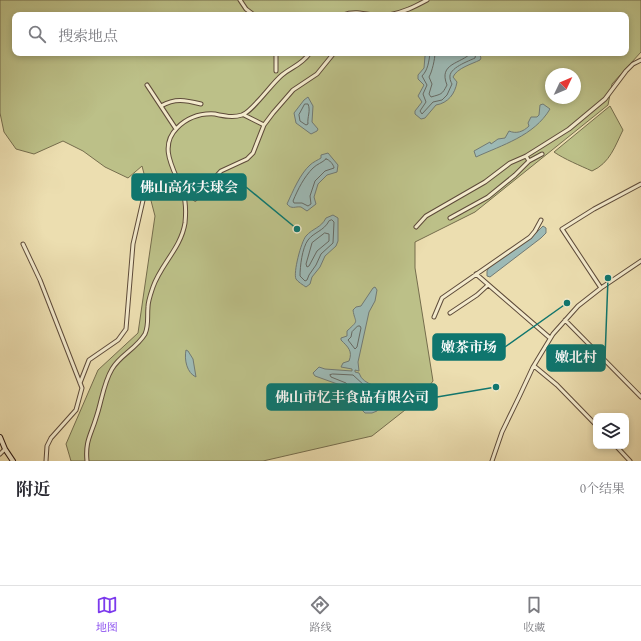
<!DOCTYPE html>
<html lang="zh">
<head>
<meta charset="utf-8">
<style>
  :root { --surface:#fff; --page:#f7f7f7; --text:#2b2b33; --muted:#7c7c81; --line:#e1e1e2; --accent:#7c3aed }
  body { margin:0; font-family:"EB Garamond","Noto Serif SC",serif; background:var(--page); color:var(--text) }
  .controls { position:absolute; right:12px; bottom:12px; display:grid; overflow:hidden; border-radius:8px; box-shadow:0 2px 6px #0003 }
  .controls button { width:36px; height:36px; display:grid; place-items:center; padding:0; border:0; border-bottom:1px solid var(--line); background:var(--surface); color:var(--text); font:20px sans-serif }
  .compass { position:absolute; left:545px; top:68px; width:36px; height:36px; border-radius:50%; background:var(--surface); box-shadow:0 2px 6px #0003; rotate:46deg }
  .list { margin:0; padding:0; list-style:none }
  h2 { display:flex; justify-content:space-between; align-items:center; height:52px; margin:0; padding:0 16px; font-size:17px }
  h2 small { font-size:13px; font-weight:400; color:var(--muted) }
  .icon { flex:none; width:22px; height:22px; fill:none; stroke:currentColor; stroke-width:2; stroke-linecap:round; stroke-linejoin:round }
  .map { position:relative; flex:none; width:641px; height:461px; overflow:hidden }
  .search { position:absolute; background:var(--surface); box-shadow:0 2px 6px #0003; left:12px; right:12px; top:12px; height:44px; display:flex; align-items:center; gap:10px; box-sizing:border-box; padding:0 14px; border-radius:8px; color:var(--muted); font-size:15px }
  .sheet { height:124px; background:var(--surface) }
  nav { display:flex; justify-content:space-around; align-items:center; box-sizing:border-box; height:56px; border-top:1px solid var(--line); background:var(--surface); font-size:11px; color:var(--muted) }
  nav a { display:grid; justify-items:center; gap:2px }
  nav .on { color:var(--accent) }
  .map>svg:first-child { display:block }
  .green { fill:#bcc088; stroke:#756d4d; fill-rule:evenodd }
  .water { fill:#9dbab6; stroke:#717a74 }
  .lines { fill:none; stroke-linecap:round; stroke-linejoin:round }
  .shore { stroke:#666a64; stroke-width:1 }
  .minor-casing { stroke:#5e4b3a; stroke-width:5 }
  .secondary-casing { stroke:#2e1a12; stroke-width:6 }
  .minor { stroke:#f3eacc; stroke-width:3 }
  .secondary { stroke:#f3eacc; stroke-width:4 }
  .leader { fill:none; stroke:#0f766e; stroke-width:1.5 }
  .callout-dot { fill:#0f766e; stroke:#f3eacc; stroke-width:1.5 }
  .callout { fill:#0f766e; stroke:#0f766e; stroke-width:1.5 }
  .callout-label { font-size:14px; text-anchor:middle; font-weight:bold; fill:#fff }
</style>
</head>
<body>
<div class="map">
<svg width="641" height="461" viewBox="0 0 641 461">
  <rect width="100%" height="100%" fill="#ecdeb0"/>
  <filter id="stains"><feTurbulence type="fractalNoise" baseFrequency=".005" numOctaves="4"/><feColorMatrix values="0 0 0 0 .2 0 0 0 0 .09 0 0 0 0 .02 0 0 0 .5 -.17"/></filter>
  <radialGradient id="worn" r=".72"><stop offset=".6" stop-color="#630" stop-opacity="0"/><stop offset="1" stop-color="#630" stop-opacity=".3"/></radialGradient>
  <!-- green -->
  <path class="green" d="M0,0H641V52L612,84L608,105L475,212L415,242V268L433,381L419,399L372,436L263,461H71L66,444L98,370L138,333L155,216L142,166L128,178L105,167L83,151L63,141L34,154L16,149L4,132L0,113ZM15,15H626V53H15ZM551,74H575V98H551Z
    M610,106L623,130C615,146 610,163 592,171C581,166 564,159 554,152Z"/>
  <!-- water -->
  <path class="water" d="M429,53H479L481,58L480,60C472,64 457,68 453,77L457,82C455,94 448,103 436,105L425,118L421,119L415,114V111L422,102L418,96L424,85L418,79V75L424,68L425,56Z
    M308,97L313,106L312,122L318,129L317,131L311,134L296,123L294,113L304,100Z
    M543,104L550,109C534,136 502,145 476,157L474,151L490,142L491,144L498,139L505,138L509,131C516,134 523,132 529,126L528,123L531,117H537L539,115L540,105Z
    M328,153L338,165L337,172L327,175L318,184L314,197L316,204L307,211L301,207C295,206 292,210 287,204C293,191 300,174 310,165C313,162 318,160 321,158V155Z
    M333,215L338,218V241L336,246L325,256L320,267L312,277L310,284L306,287C303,285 298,282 296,279C293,273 301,242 306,236C313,228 321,228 326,218Z
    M543,226L546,228V233L541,238L490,277L487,276V271L489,267L532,237Z
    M375,287L377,290L375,301L369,312L358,362L359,371L355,370V372L359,373C363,387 384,384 388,399L387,401L380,404L377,411L372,413H365L362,410L357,401L353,398L343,386L315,376L313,373L319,367L325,369L352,371V369L341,367L343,363L349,361C353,351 348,347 341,340V338L347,336V331C360,319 355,324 353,310L356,307L361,306L373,288Z
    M186,350L188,351L193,359L196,377C187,373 184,360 186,350Z"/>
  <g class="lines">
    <!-- shore -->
    <path class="shore" d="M430,53C429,61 428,70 422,76L427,85L423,94L426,102L420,111L422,114L433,102L442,100L447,95L452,84C451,82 450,80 450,78C448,68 469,61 475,58L476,53
      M435,53C435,59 432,72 429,77L432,84L429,94L431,97C441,94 442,95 447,85C438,63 461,64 471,53
      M305,104H308C311,111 307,117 308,124L306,125L300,121L299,115Z
      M326,159C329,159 334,165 334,168L325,171L315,181L310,196L311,204L308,206L302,203H294L293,201C298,189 304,177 313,168C317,164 322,163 326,159Z
      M332,220L334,222L333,243L321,254L316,265L309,275L307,280L305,281L300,276C300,267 302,248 308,240C314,232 324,231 329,221Z
      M325,233L329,234V241L317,251L309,266L307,267L306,264L312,243Z
      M358,326H360L361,328L357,347L355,349L348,340L351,337L352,332Z
      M333,374L353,375L365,386L380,394L382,398L377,402L374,408L366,409L360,398L346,383L331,377L330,375Z"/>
    <!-- minor casing -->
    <g class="minor-casing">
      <path id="minor" d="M240,0L246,9L254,15
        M343,15C353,11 362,13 372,15
        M389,15C404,12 414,7 427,0
        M276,71V53
        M147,85L176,129
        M161,106C175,98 185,100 201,104
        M244,115L264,125
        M529,161L542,154
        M195,199L221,171L247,159L253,153L264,125L273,113L293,90L317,74L334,53
        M450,218L488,197L515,175L529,161L526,156
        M416,227L426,216L485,182L510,163L526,156L569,129L605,99L626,71L633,64L641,60
        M23,244L40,280L82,388L76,410L51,438L47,446L46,461
        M476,274L550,338
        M601,288L562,229L594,209L641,184
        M450,313L477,295L488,285
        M434,317L442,298L530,237L535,231L541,220
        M565,320L641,397
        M534,366L557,385L596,425
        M80,383L89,360L118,340L126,329L133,244L144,196
        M616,446L630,461
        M0,454L5,449
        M87,461C85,441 91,435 96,418C102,401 103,384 112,369C120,355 136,349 145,334C149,325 147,317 148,307C148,301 151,293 153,287C161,264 181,248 185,223C186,213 186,202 183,193C176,172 157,148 177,128C187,118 200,113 215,114C224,116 233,118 242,115C252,112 272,83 282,75C293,66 300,66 310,53
        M492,461L502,432L519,397L533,367L553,334L578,306L601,288L641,261"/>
    </g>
    <!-- secondary casing -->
    <g class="secondary-casing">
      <path id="secondary" d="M0,437L5,449L13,461"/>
    </g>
    <!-- minor -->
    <use href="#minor" class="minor"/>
    <!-- secondary -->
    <use href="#secondary" class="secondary"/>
  </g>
  <!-- callouts -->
  <path class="leader" d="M297 229L246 187M567 303L505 347M608 278L605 358M496 387L437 397"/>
  <g class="callout-dot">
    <circle cx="297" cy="229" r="4"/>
    <circle cx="567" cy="303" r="4"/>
    <circle cx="608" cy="278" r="4"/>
    <circle cx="496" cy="387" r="4"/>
  </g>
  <g class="callout">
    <rect x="132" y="174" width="114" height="26" rx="4"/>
    <rect x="433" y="334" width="72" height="26" rx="4"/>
    <rect x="547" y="345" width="58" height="26" rx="4"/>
    <rect x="267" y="384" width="170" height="26" rx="4"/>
  </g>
  <g class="callout-label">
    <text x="189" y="192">佛山高尔夫球会</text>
    <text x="469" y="352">嫩茶市场</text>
    <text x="576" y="362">嫩北村</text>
    <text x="352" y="402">佛山市忆丰食品有限公司</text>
  </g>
  <rect width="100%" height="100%" filter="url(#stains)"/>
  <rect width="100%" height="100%" fill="url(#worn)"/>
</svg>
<div class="controls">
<button><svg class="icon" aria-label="layers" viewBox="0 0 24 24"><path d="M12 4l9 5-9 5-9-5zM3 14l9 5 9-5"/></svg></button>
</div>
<svg class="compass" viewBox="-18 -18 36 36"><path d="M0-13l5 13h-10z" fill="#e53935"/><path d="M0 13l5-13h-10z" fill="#7c7c81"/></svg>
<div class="search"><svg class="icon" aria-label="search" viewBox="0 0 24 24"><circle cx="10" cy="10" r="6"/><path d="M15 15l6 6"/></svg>搜索地点</div>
</div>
<section class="sheet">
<h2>附近<small>0个结果</small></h2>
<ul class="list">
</ul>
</section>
<nav>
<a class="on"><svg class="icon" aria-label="map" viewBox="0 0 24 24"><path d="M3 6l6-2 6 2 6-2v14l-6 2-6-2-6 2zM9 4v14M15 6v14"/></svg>地图</a>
<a><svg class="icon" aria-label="directions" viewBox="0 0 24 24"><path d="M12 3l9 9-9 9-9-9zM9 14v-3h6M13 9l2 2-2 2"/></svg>路线</a>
<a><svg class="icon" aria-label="saved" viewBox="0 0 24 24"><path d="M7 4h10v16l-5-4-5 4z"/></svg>收藏</a>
</nav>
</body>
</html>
